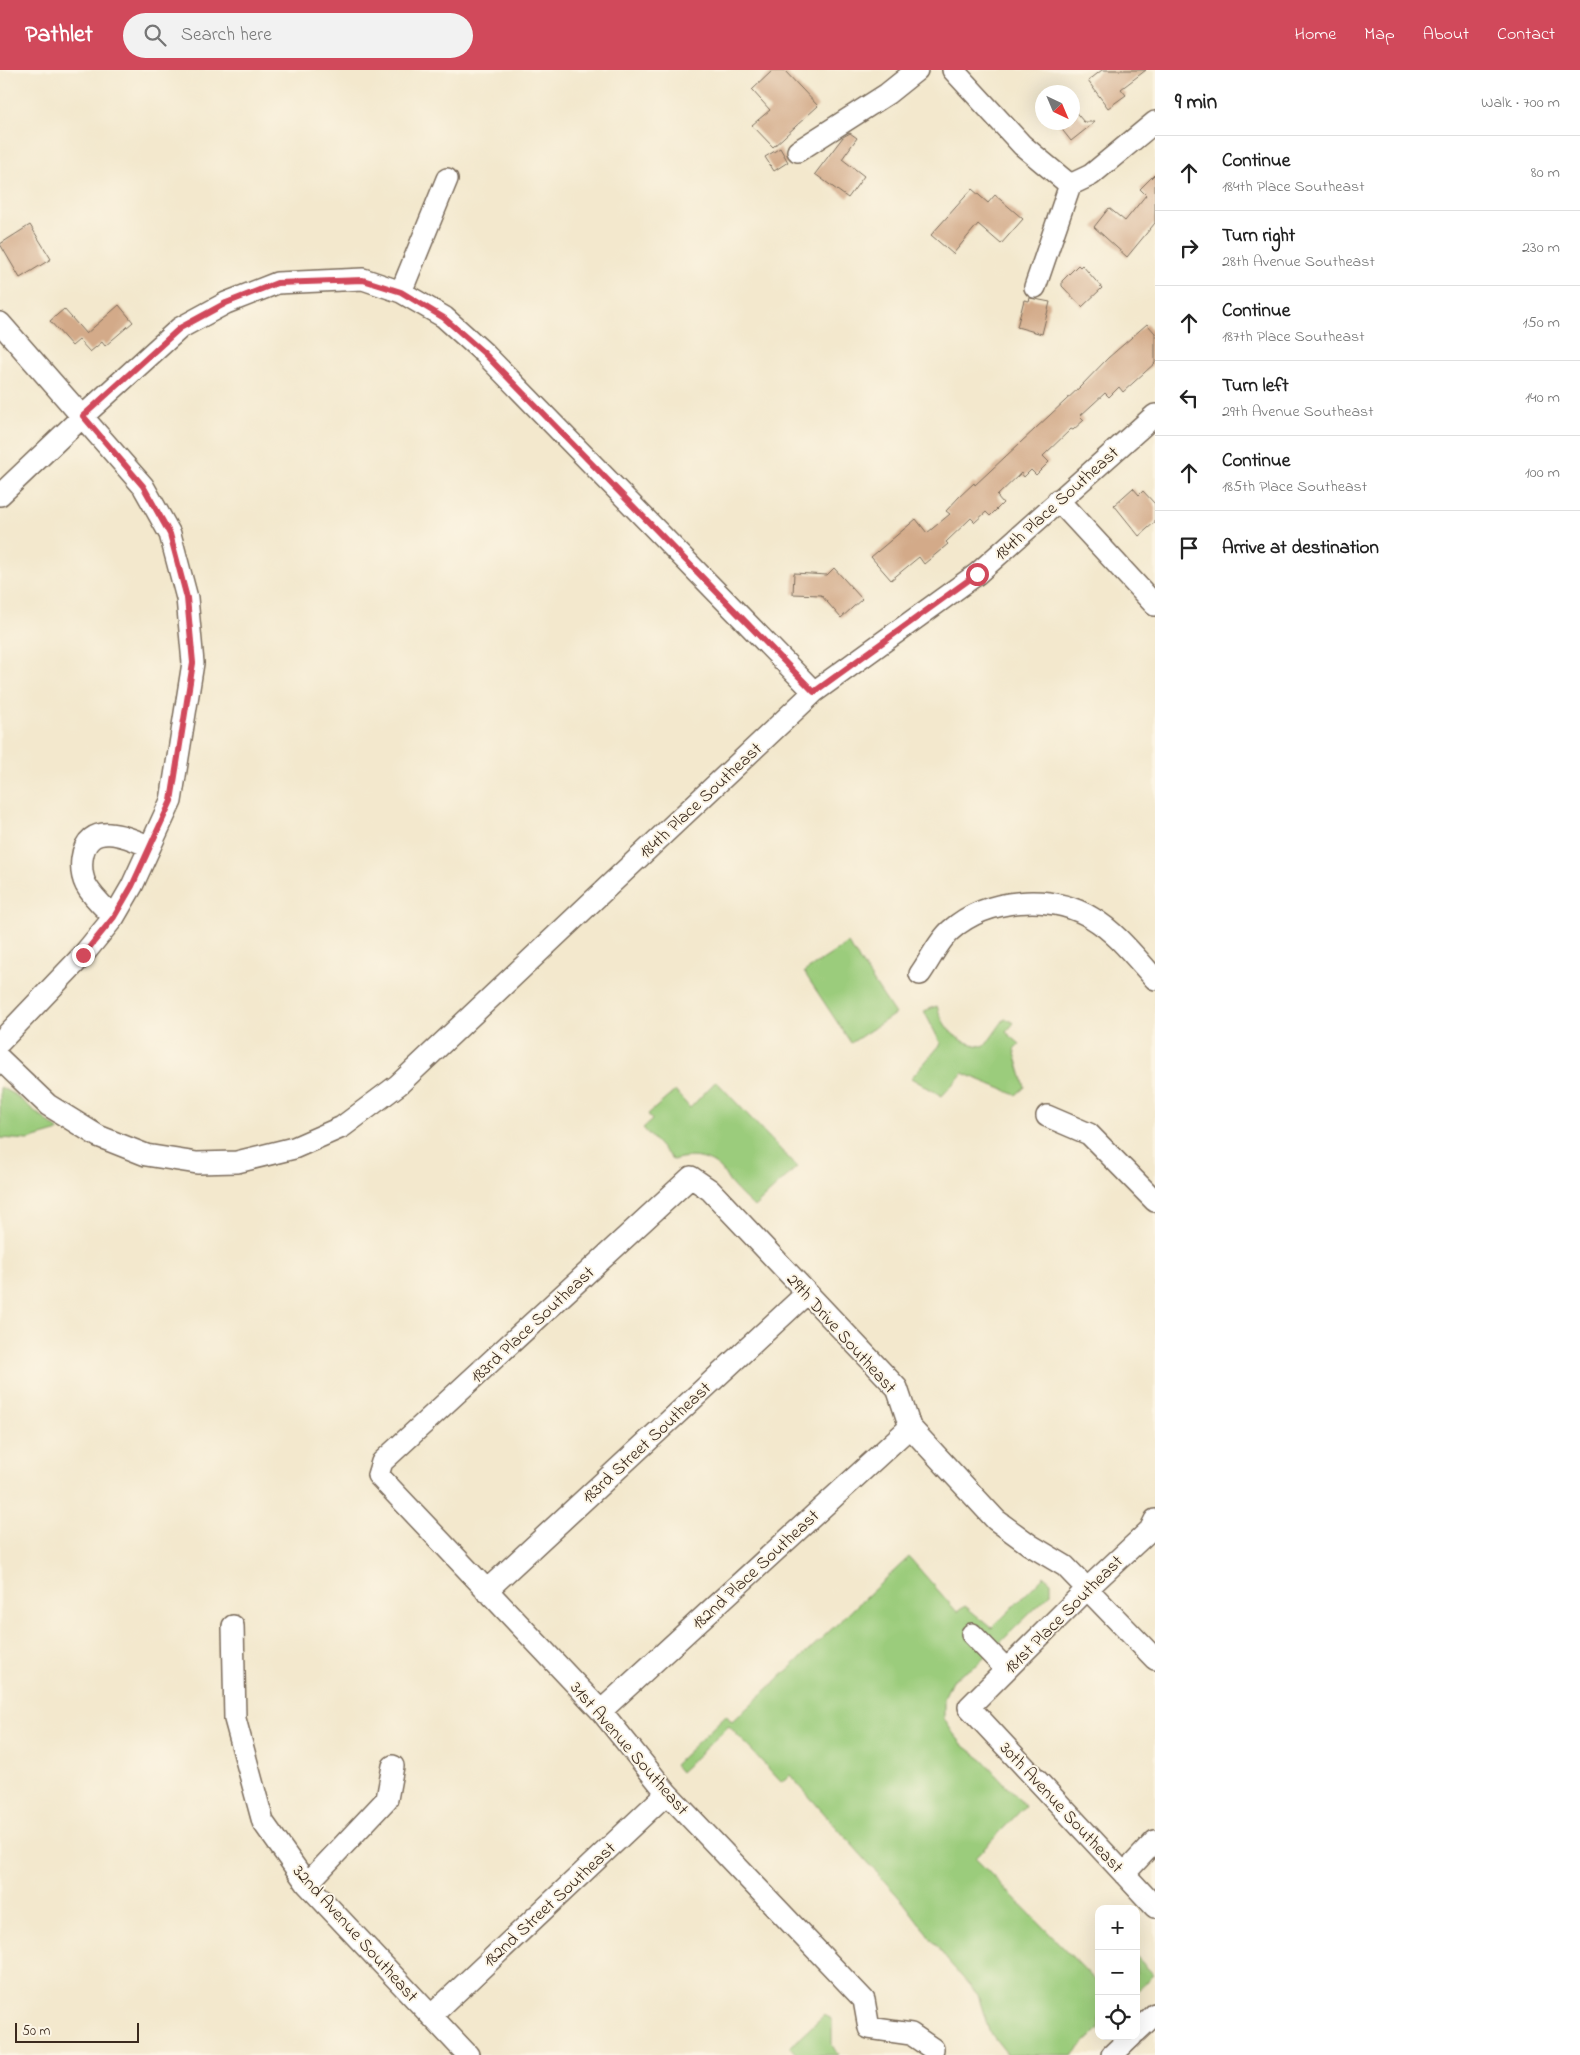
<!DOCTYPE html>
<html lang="en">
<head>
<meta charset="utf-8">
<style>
  :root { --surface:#fff; --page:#f2f2f2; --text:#222; --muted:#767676; --line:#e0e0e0; --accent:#d1495b }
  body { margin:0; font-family:"Indie Flower",sans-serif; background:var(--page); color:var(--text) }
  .controls { position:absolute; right:15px; bottom:15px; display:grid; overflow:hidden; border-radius:10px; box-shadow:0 5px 20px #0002 }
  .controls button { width:45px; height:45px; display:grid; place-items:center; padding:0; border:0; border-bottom:1px solid var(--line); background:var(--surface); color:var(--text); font:25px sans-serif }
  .compass { position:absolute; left:1035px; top:15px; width:45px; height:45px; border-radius:50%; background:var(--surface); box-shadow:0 5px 20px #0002; rotate:136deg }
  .scale { position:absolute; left:15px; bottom:12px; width:124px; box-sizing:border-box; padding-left:5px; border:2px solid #3b2a1e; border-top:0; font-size:14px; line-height:18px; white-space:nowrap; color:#3b2a1e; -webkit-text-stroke:4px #fcf5e5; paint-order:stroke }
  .stop { position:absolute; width:15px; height:15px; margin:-11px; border:4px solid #d1495b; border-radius:50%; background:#fff }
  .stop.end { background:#d1495b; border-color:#fff; box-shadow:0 1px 5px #0008 }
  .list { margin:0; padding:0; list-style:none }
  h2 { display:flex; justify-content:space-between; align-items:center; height:65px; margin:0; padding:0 20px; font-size:21px }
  h2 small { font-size:16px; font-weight:400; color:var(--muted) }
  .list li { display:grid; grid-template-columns:32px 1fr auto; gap:15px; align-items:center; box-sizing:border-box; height:75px; padding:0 20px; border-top:1px solid var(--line) }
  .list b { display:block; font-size:19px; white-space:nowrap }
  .list p { margin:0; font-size:16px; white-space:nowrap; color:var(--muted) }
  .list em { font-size:16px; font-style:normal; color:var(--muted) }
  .icon { flex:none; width:28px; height:28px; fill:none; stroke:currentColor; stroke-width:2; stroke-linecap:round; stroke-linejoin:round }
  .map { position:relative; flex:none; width:1155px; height:1985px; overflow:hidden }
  header { display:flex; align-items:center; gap:30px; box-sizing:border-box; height:70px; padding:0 25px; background:var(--accent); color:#fff }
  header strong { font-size:24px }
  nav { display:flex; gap:28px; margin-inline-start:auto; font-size:18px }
  .search { width:350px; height:45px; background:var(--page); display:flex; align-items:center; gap:12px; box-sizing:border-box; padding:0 18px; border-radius:28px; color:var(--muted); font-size:19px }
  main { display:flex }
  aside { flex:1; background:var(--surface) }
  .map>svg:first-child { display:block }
  .green { fill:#9bcc7c; stroke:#6b7b4d }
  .building { fill:#d3aa89 }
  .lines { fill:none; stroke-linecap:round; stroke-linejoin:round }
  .minor-casing { stroke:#7b6c5b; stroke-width:24 }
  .minor { stroke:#fff; stroke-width:21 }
  .route { stroke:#d1495b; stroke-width:6 }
  .labels { text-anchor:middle; stroke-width:4; stroke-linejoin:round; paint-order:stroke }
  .street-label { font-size:18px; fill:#3b2a1e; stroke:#fcf5e5 }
</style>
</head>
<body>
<header>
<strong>Pathlet</strong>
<div class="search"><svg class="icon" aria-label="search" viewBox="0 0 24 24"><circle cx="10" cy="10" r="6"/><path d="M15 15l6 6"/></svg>Search here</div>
<nav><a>Home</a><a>Map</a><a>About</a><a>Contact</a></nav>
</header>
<main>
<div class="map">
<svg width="1155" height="1985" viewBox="0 0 1155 1985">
  <rect width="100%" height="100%" fill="#fcf5e5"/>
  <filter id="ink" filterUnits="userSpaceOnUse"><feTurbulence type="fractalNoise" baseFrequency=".02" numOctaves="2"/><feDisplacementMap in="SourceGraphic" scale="10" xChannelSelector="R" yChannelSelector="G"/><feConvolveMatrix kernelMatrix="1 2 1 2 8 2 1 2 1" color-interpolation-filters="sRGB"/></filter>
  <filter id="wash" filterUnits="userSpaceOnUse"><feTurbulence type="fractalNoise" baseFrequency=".0096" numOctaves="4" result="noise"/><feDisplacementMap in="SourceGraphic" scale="20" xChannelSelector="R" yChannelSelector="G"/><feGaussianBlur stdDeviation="1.12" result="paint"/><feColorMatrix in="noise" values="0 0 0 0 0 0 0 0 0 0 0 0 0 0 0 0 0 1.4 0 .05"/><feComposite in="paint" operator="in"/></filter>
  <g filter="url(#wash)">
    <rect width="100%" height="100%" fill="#f3e8cd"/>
    <!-- green -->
    <path class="green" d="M848,873L895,944L851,973L804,902Z
      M937,936C944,961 960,975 985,976L1005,948L1014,953L1006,962L1020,974L1014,980L1025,1017L1016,1025L963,1003L942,1026L911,1008L941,974L924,941Z
      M716,1011L797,1097L754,1137C747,1130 739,1123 732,1115C727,1110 725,1103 721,1099C708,1086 689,1085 673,1090L643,1058L652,1050L648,1044L675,1021L690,1038Z
      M0,1017L15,1025L59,1061L28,1070L0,1068Z
      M909,1487L957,1542L965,1536L992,1558L1044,1506L1051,1512V1523L977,1595L952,1610L944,1628V1649L953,1663L963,1675L984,1691L1025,1736L975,1788L1099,1914V1959L1072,1985H1008L989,1961L978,1925L948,1891L904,1833L790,1705L781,1712L729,1656L680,1702L674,1695L726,1645L732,1652Z
      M1136,1886L1154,1905L1136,1922Z
      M824,1945L832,1949V1975L838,1985H797L790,1977Z"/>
    <g id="blocks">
      <!-- building -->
      <path class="building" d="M773,0H784L818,36L773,77L752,55L770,40L752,20Z
        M1102,0H1146L1121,19L1126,25L1108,38L1088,11Z
        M1072,38L1084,52H1095L1071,71L1056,52H1072Z
        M850,63L857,68L842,89L864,106L848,128L815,104L843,67Z
        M780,78L788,92L774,101L765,87Z
        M1155,104V153L1127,187L1094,157L1109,138L1125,151L1146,125L1140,119Z
        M972,119L988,133L995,125L1023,149L1001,174L978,154L953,184L931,165Z
        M30,155L51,189L20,208L0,174Z
        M1078,195L1080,197L1082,195L1102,218L1082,237L1062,216V211Z
        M1030,228L1050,232L1042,264L1017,257L1024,230L1029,231Z
        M119,235L133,252L105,276L102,272L90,282L79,270L72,276L50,251L64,239L86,264Z
        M1147,254L1155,263V293L1123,322L1119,317L1109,327L1105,323L1080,346L1084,350L1073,360L1071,359L1043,386L1049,392L1036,405L1031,400L1024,407L1021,403L997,426L1003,433L990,446L986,442L975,452L971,448L946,472L948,474L924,494L919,487L891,510L871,487L916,449L927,463L950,444L946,441L959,427L974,413L975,415L1080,317L1108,288Z
        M1133,418L1139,425L1143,421L1155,434V452L1139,466L1114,435Z
        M834,498L862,529L841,548L821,525L793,524L794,503L827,505Z"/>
    </g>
  </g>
  <g filter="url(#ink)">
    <use href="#blocks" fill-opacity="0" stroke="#7b6c5b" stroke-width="1"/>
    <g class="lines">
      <!-- minor casing -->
      <g class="minor-casing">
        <path id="minor" d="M953,0L1022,75L1070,115L1091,105L1155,52
          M798,81L887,24L917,0
          M1035,217L1070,115
          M401,222L447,109
          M0,253L143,416L170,464L187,528L193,593L171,731L132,816L114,847L83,885L0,972
          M0,425L83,346L180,258L226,233L277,213L363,209L401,222L444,247L484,283L814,622
          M1058,430L1155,535
          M114,847C104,837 93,828 86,815C82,807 81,798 82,789C87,749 127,766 150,777
          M920,904C930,890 939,870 951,860C987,828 1051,823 1092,848C1116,862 1136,888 1155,909
          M0,989L48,1035L98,1066L146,1085L197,1093L237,1092L294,1078L342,1057L398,1015L814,622L977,504L1155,345
          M1047,1046L1089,1064L1155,1131
          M1155,1450L1150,1460L1088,1518L969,1637L1155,1837
          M486,1521L807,1223
          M233,1556L235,1649L263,1752L307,1814L468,1985
          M972,1564L1006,1599
          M601,1641L910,1357
          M1124,1804L1155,1771
          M307,1814L387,1729L393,1696
          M431,1946L667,1723
          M1136,1962L1155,1944
          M933,1979L911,1964L869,1958L864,1930L667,1723L601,1641L378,1405L382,1392L691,1107L710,1120L897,1318L910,1357L996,1450L1030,1475L1065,1496L1155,1589
          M1112,1985L1132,1966"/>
      </g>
      <!-- minor -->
      <use href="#minor" class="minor"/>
    </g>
  </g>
  <g class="lines" filter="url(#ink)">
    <!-- route -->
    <path class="route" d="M83,885L114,847L132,816L171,731L193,593L187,528L170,464L143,416L83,346L180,258L226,233L277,213L363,210L401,222L444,248L484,283L814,622L977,504"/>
  </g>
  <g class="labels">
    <!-- street labels -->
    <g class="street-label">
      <text transform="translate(1056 433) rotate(-42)" y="6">184th Place Southeast</text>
      <text transform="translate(700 730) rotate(-43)" y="6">184th Place Southeast</text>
      <text transform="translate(532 1254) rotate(-43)" y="6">183rd Place Southeast</text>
      <text transform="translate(842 1263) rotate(48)" y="6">29th Drive Southeast</text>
      <text transform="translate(646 1372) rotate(-43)" y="6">183rd Street Southeast</text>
      <text transform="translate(755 1499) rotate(-43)" y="6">182nd Place Southeast</text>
      <text transform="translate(1063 1544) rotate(-45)" y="6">181st Place Southeast</text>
      <text transform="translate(630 1678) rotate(49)" y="6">31st Avenue Southeast</text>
      <text transform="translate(1062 1737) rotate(47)" y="6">30th Avenue Southeast</text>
      <text transform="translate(549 1834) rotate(-43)" y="6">182nd Street Southeast</text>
      <text transform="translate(356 1863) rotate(48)" y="6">32nd Avenue Southeast</text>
    </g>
  </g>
</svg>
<div class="controls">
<button>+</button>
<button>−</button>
<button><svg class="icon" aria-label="locate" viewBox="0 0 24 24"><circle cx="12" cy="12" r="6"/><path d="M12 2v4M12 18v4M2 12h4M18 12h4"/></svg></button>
</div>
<svg class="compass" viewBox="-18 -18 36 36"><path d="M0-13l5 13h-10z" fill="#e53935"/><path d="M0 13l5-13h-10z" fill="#767676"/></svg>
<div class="scale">50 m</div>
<div class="stop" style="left:977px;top:504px"></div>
<div class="stop end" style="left:83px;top:885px"></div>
</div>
<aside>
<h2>9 min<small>Walk · 700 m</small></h2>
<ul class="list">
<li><svg class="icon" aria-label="ahead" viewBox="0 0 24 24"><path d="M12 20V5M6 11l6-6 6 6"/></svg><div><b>Continue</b><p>184th Place Southeast</p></div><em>80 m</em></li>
<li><svg class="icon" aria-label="right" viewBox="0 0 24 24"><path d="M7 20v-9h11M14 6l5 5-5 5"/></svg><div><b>Turn right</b><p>28th Avenue Southeast</p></div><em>230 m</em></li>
<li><svg class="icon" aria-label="ahead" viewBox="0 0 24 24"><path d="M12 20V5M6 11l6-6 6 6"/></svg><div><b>Continue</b><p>187th Place Southeast</p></div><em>150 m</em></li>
<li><svg class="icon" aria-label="left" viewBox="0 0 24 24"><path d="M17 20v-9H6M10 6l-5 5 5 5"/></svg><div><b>Turn left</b><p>29th Avenue Southeast</p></div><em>140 m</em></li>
<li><svg class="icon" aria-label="ahead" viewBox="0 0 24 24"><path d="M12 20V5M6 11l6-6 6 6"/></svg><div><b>Continue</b><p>185th Place Southeast</p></div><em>100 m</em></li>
<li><svg class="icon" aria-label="arrive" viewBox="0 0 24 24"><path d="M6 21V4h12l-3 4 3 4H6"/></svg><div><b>Arrive at destination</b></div></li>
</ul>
</aside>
</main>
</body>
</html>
